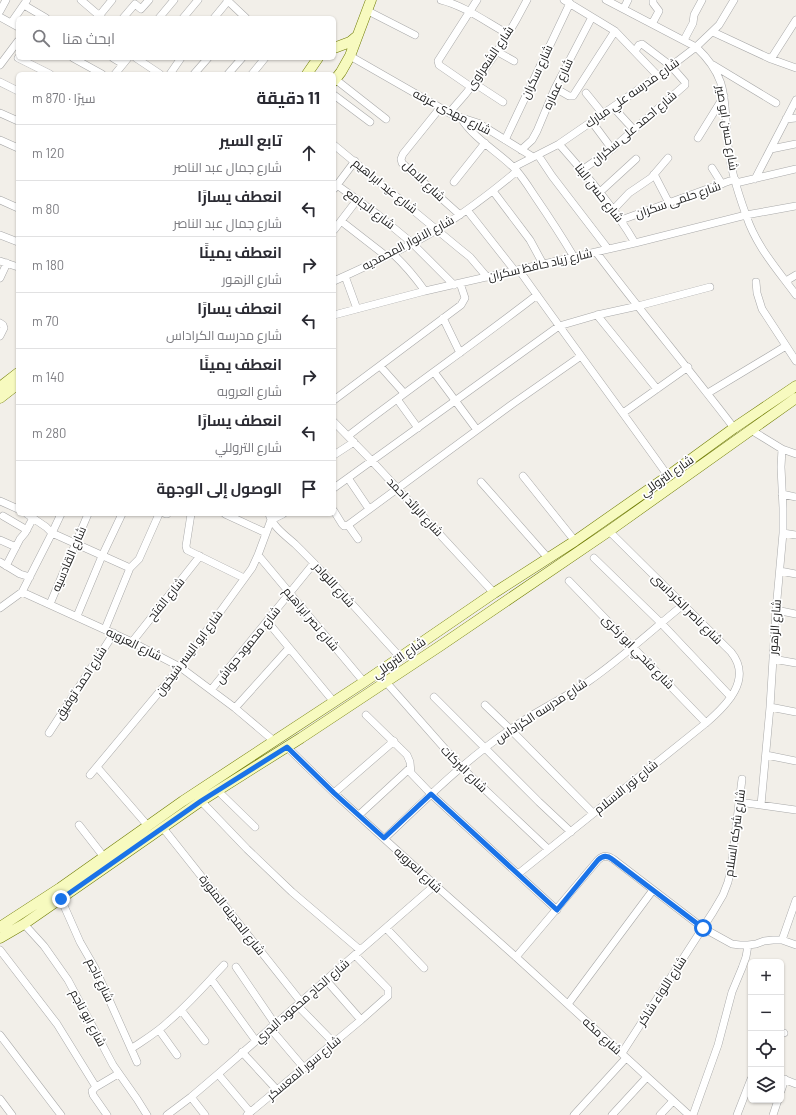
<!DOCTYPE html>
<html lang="ar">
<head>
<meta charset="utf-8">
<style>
  :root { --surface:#fff; --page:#f7f7f7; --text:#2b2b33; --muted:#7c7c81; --line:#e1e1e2 }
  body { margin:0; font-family:Barlow,Cairo,sans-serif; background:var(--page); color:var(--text); direction:rtl }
  .controls { position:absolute; right:12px; bottom:12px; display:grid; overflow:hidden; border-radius:6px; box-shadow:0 1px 3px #0004 }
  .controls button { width:36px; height:36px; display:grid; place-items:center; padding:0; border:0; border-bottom:1px solid var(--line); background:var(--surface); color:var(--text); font:20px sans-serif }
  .stop { position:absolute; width:12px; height:12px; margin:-9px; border:3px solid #1a73e8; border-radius:50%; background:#fff }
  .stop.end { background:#1a73e8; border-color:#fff; box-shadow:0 1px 4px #0008 }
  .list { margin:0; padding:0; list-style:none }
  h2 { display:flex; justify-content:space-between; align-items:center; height:52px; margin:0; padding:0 16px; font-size:17px }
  h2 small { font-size:13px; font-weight:400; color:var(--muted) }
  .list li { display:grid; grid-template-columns:26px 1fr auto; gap:12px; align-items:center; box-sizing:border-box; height:56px; padding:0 16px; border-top:1px solid var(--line) }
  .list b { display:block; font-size:15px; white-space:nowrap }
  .list p { margin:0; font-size:13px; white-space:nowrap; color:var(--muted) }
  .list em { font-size:13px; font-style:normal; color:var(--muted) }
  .icon { flex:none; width:22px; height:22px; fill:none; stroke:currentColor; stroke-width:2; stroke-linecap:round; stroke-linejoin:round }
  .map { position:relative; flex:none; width:796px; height:1115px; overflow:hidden; direction:ltr }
  .search { position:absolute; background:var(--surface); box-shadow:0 1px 3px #0004; left:16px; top:16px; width:320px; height:44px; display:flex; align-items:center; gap:10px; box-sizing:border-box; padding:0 14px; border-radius:6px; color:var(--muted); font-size:15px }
  .panel { position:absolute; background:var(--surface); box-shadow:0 1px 3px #0004; left:16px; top:72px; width:320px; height:444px; border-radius:6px; direction:rtl }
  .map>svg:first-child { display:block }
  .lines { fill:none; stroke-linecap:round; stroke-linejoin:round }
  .street-casing { stroke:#a9a9a9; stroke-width:8 }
  .secondary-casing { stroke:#707d05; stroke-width:11 }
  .street { stroke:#fff; stroke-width:7 }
  .secondary { stroke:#f7fabf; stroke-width:10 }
  .route { stroke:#1a73e8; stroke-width:5 }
  .labels { text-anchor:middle; stroke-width:3.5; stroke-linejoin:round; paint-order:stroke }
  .street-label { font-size:12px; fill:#222; stroke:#fff }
</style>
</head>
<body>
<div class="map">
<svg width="796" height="1115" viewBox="0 0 796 1115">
  <rect width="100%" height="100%" fill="#f2efe9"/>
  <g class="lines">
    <!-- street casing -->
    <g class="street-casing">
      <path id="street" d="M81,0L102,18
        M227,0L246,18
        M441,0C465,6 486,22 508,34
        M564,0L615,31L658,76
        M606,0L696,47C731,80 723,102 728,145C730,169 738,193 746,215C756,246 777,269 796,295
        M24,5L46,18
        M624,8L628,0
        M0,11L6,0
        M368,11L415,35
        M99,16L112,0
        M0,17L18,27
        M123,18L135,4L141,9L149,0
        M159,18L174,0
        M183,18L198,0
        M214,18L228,1
        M11,23L27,0
        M652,24L659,11L653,3V0
        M713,32L771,59L796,68
        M684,40L693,23L694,15L702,0
        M496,51L514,61
        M350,56L453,115L478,123L533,157
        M18,58L50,74
        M73,58L102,74
        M113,58L123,64
        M136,58L160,74
        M771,59L796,20
        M0,65L18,41
        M713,65L776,103
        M115,74L128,58
        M170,74L181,58
        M194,74L208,58
        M228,74L242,58
        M252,74L265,58
        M335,79L386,119
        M0,82L18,91
        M474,83L503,102
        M471,87L439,65L438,61L477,0
        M555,88L569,96H573L615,31
        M586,93L603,114
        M334,95L370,122
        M613,107L634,130
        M440,108L403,154L401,159L402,163L460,215
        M0,113L18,121
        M449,113C480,79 506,41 527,0
        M461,118C475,140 499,152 516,170C524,179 530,189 536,198C549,217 562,237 574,257
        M786,119L796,118
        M592,122L612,149
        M698,138L724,96
        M0,140L18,148
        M505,140L570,3
        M559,144C587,176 614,207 635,243
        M334,145L460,249L470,257L487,277
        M771,149L796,144
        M521,150L532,140L537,131L555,88L592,17
        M538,155L552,176L608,249
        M514,167L559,144L658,76L696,47L719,25L734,0
        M712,168L722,184
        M582,170L612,149L685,85V82L671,66L642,44L639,45L635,51
        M654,174L669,203
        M755,179L796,100
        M454,182L485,143
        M736,183L796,169
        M337,185L377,214L412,243L454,285
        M334,189L355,161
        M493,191L530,240L543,264
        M600,192L636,159
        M0,200L18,208
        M467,210L515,271
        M613,210L629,193L651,178L668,158
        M621,220L735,179
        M341,221L386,256
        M334,230L357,200
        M0,235L18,242
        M596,252C641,312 689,369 734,428
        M392,253C405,265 415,277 425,291
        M0,261L18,267
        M519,270C568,339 619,407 668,476
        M345,276L357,309
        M0,278L7,263
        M334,281C369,265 405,249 438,229C466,212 492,192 517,171
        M786,281L796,275
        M756,282L757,293L762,309L796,361
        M334,315L425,291L635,243L746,215L796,206
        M597,315L657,389
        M443,318L460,353
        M0,323L3,325L4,328L0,336
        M380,366L404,393
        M434,372L477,430
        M708,393L786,346
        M397,399L418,428
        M334,400L461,305L465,298L460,283
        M623,413L688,367
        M334,422L372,461L494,593
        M751,430L782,449L796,454
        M348,436C410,388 475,343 537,295
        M334,455L354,442
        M523,476L575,541
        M348,478L369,509
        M481,482L548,558
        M334,488L559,326L597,315L638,306L710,287
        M782,494L796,497
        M0,501L18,509
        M334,511L342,524L344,526L348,525L511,405L581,356
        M27,514L46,527L52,533L130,568
        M166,514H167
        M191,514L186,546L187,550L244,578
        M225,514L266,533
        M269,514C272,526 286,536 295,544C332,580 365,619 400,657
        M3,516L27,530
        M348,525L358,539
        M783,533L796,535
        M0,540L16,547
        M258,555L364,682
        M594,558L661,623L731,697
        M0,562L20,574L30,577
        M6,566L20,539L25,533L33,518
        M780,571L796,574
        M569,581L706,723
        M22,592L132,642L180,667L235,708L274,741
        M50,604L88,514
        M0,608L22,592L52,533L61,514
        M776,610L796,614
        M77,616L102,556L122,514
        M267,621L334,702
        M105,629L130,568L139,559L159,514
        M132,642L200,556
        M773,659L796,663
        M386,682L461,767L548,849
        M211,690L314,563
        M434,697L539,802L571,832
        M485,705L510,729L593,813
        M770,707L796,712
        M235,708L289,648
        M366,715L407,755L410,762L411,773L431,794L557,910
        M49,733L114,633
        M287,747L334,793L435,885L516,957L689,1115
        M766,755L796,761
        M97,767L148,826
        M90,775L180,667L252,568L258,555L271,520L283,514
        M217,790L255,827
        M334,793L394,741
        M201,801L247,849L292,892L360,950
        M739,802L796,810
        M761,805L770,707L776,610L783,533V508L781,467L782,449
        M359,815L410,768
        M79,825L104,857
        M163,828L301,1002
        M385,838C425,800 465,760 511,729C535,711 564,699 589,681C622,658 652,630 683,605
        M518,874L706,723C727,705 753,679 731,652L609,531
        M61,899L80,942L95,968L137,1062
        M24,924L44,946L68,980L113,1065L137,1099L147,1115
        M386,928L424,968
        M782,940L796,900
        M0,950L57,1024L96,1087
        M516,957L598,860C602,856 607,855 613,859L703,928L732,944L740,945H748L756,944L764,941L773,940H782L796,945
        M236,967L275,1024
        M211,979L256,1041
        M326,980L361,1020
        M568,1004L653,890
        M297,1005L334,1043
        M181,1010L205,1041
        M270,1028L304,1068
        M159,1030L177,1055
        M781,1034L784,1033
        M0,1035L61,1115
        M131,1049C144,1040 158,1032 169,1021C189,1004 206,984 224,965
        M242,1052L277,1090
        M622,1053L713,912L723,895L728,882L731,868L742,779
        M218,1074L250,1112
        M781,1078L796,1084
        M781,1091L785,1079
        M191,1097L205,1115
        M0,1099L12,1115
        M107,1115L93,1095L92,1091L96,1087L118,1074
        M167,1115L191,1097L218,1074L435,885
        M247,1115L361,1020L388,996V989L355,955
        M574,1115L626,1058
        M612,1115L647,1077
        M660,1115L673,1101
        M693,1115L718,1045L732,992L742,968L746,957L748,945
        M737,1115L751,1079
        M773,1115L778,1100"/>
    </g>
    <!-- secondary casing -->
    <g class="secondary-casing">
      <path id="secondary" d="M334,48L350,42L356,37
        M307,74L318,58
        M334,81L341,72L350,56L371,0
        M0,387L18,373
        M0,398L18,384
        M0,927L60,888L183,801L364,682L494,593L575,541L668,476L734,428L796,386
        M0,938L24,924L201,801L301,738L440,646L609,531L796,398"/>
    </g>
    <!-- street -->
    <use href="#street" class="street"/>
    <!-- secondary -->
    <use href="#secondary" class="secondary"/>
  </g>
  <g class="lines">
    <!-- route -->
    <path class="route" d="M61,899L201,801L287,747L334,793L384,838L431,794L557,910L598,860C602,856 607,855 612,859L703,928"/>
  </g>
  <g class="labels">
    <!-- street labels -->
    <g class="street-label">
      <text transform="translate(490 58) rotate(-56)" y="4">شارع الشعراوى</text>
      <text transform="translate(537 72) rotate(-65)" y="4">شارع سكران</text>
      <text transform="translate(558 84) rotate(-65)" y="4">شارع عماره</text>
      <text transform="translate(632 93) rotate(-35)" y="4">شارع مدرسه علي مبارك</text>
      <text transform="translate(452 112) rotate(27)" y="4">شارع مهدى عرفه</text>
      <text transform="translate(634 128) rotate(-40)" y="4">شارع احمد على سكران</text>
      <text transform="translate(727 128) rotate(81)" y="4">شارع حسن ابو صير</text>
      <text transform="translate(424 181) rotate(44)" y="4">شارع الامل</text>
      <text transform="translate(385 186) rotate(39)" y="4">شارع عيد ابراهيم</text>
      <text transform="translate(599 193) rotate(52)" y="4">شارع حسن البنا</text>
      <text transform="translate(678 200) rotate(-19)" y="4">شارع حلمى سكران</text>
      <text transform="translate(370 209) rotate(37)" y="4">شارع الجامع</text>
      <text transform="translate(408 243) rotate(-28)" y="4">شارع الانوار المحمديه</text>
      <text transform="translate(540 265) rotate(-13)" y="4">شارع زياد حافظ سكران</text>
      <text transform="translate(667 476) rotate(-35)" y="4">شارع التروللي</text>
      <text transform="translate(415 507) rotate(47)" y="4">شارع الرائد احمد</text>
      <text transform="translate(69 559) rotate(-67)" y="4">شارع القادسيه</text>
      <text transform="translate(334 585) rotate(48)" y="4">شارع اللوادر</text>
      <text transform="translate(166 599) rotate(-51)" y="4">شارع الفتح</text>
      <text transform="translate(687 609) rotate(45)" y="4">شارع ناصر الكرداسى</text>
      <text transform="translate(311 619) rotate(50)" y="4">شارع نصر ابراهيم</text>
      <text transform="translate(775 627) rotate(-86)" y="4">شارع الزهور</text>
      <text transform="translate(134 644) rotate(26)" y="4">شارع العروبه</text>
      <text transform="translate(248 645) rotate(-51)" y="4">شارع محمود حواش</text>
      <text transform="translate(638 652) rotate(46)" y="4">شارع فتحي ابو زكرى</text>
      <text transform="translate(189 653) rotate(-53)" y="4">شارع ابو اليسر شيخون</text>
      <text transform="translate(399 658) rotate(-35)" y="4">شارع التروللي</text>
      <text transform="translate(81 683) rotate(-57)" y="4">شارع احمد توفيق</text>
      <text transform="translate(541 711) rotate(-33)" y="4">شارع مدرسه الكراداس</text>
      <text transform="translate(464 769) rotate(45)" y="4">شارع البركات</text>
      <text transform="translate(626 787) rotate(-39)" y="4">شارع نور الاسلام</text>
      <text transform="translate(735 833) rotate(-82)" y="4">شارع شركه السلام</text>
      <text transform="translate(418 870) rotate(43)" y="4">شارع العروبه</text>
      <text transform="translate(232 915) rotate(52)" y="4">شارع المدينه المنورة</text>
      <text transform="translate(100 980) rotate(64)" y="4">شارع ناجم</text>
      <text transform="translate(662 991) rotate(-57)" y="4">شارع اللواء شاكر</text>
      <text transform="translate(302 1001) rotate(-41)" y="4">شارع الحاج محمود البدري</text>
      <text transform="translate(88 1018) rotate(62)" y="4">شارع ابو ناجم</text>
      <text transform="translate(602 1036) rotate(43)" y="4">شارع مكه</text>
      <text transform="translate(304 1068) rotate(-40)" y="4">شارع سور المعسكر</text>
    </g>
  </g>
</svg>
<div class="controls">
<button>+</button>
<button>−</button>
<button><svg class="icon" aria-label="locate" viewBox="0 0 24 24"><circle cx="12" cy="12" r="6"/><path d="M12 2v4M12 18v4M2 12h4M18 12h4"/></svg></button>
<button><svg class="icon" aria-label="layers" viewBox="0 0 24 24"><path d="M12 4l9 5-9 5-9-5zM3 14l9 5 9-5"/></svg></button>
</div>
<div class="stop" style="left:703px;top:928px"></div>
<div class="stop end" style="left:61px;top:899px"></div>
<div class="search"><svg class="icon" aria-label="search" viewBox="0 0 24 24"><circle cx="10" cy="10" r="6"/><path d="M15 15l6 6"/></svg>ابحث هنا</div>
<section class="panel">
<h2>11 دقيقة<small>سيرًا · 870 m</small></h2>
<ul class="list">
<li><svg class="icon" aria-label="ahead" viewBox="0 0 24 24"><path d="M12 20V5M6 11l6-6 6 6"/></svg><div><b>تابع السير</b><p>شارع جمال عبد الناصر</p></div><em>120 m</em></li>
<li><svg class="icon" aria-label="left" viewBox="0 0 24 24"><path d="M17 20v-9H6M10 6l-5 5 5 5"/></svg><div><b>انعطف يسارًا</b><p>شارع جمال عبد الناصر</p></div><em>80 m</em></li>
<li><svg class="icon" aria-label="right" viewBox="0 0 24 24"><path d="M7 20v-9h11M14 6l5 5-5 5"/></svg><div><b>انعطف يمينًا</b><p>شارع الزهور</p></div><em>180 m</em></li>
<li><svg class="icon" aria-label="left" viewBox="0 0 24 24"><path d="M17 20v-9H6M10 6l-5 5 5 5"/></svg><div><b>انعطف يسارًا</b><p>شارع مدرسه الكراداس</p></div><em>70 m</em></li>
<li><svg class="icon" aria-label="right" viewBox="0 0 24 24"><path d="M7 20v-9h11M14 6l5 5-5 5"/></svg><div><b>انعطف يمينًا</b><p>شارع العروبه</p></div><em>140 m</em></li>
<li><svg class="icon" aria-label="left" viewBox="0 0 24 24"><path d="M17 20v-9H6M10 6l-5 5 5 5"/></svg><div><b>انعطف يسارًا</b><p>شارع التروللي</p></div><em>280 m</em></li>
<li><svg class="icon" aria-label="arrive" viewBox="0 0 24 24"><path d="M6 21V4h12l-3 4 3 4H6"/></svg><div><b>الوصول إلى الوجهة</b></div></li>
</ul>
</section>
</div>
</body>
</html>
